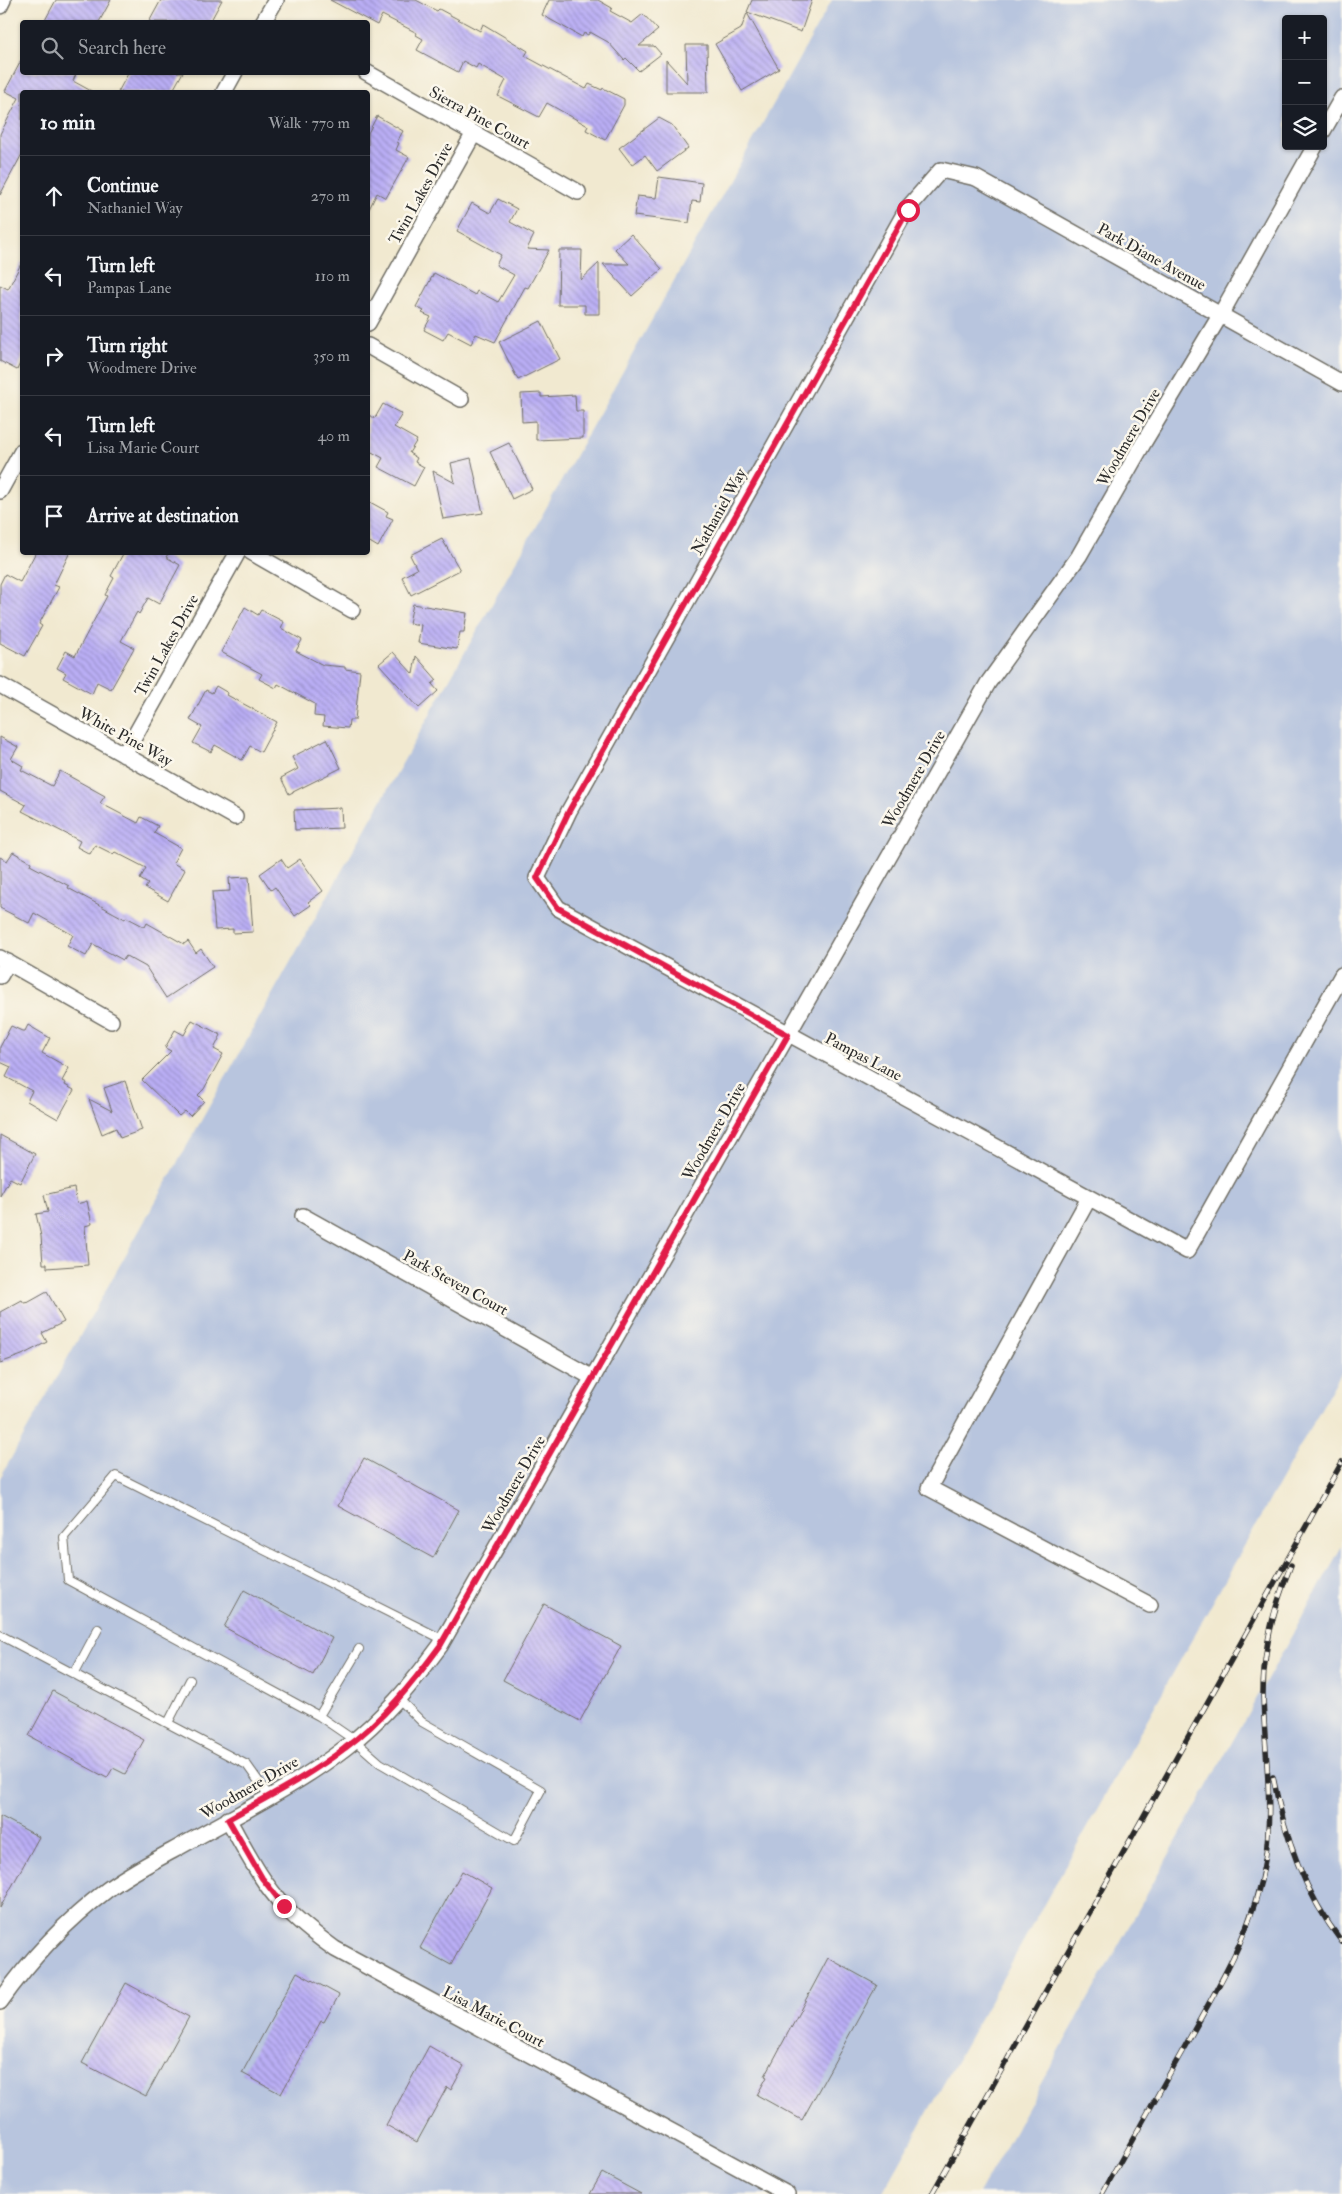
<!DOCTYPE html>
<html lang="en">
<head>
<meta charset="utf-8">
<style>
  :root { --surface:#171b24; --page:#20242c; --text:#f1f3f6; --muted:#9ea1a6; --line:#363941 }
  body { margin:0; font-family:"IM FELL Double Pica",serif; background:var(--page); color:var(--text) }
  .controls { position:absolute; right:15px; top:15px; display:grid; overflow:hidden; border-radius:5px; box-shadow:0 1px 4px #0004 }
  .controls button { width:45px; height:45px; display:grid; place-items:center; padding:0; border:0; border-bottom:1px solid var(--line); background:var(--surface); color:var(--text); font:25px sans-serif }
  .stop { position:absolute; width:15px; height:15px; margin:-11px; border:4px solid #e11d48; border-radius:50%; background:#fff }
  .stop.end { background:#e11d48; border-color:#fff; box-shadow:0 1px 5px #0008 }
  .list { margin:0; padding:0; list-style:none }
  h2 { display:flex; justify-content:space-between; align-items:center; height:65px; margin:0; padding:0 20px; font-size:21px }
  h2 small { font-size:16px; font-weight:400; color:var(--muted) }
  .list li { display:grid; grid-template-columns:32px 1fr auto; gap:15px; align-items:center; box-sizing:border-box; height:80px; padding:0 20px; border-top:1px solid var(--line) }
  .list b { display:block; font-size:19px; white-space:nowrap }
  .list p { margin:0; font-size:16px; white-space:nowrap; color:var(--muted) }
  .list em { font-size:16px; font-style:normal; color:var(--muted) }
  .icon { flex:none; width:28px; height:28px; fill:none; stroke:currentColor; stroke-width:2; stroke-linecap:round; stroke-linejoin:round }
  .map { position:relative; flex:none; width:1342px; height:2194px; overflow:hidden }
  .search { position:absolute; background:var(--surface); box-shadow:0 1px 4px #0004; left:20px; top:20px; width:350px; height:55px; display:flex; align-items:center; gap:12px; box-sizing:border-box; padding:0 18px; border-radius:5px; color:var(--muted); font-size:19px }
  .panel { position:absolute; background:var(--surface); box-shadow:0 1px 4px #0004; left:20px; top:90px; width:350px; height:465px; border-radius:5px }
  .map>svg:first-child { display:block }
  .industrial { fill:#b8c5de; fill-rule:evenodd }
  .building { fill:url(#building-back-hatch) }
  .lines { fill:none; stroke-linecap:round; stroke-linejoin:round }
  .lane-casing { stroke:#706e65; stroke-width:10 }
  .street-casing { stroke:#706e65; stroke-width:18 }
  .lane { stroke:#fff; stroke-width:8 }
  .street { stroke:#fff; stroke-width:15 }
  .rail-casing { stroke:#2b2b2b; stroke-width:5.5 }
  .rail { stroke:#fbf7ec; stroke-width:4; stroke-dasharray:11; stroke-linecap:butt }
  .route { stroke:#e11d48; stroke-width:6 }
  .labels { text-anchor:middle; stroke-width:5; stroke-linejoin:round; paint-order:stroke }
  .street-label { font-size:16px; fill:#2b2b2b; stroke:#fbf7ec }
</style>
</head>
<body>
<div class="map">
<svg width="1342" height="2194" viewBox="0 0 1342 2194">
  <defs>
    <pattern id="building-back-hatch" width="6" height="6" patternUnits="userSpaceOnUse" patternTransform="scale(1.25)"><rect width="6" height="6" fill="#baaef5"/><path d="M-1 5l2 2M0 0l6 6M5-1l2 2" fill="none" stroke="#978ec7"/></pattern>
  </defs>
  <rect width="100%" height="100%" fill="#fbf7ec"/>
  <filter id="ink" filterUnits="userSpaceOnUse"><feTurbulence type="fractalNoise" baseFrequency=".02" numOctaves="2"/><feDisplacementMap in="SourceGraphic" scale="10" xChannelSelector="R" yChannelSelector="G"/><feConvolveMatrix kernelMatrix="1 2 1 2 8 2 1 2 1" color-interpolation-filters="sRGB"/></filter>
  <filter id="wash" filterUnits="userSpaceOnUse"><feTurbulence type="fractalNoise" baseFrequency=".0096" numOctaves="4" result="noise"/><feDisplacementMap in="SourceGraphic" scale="20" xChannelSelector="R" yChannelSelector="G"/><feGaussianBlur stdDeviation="1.12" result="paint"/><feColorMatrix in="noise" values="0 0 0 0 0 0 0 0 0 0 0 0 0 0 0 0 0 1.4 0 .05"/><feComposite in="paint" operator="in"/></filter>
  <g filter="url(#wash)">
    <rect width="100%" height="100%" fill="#f1e9d0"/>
    <!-- industrial -->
    <path class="industrial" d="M832,0H1342V1371L882,2194H0V1478ZM1286,19H1323V146H1286Z
      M1342,1546V2194H979Z"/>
    <g id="blocks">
      <!-- building -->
      <path class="building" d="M56,0H111L99,22H44Z
        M161,0H222L210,22H149Z
        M330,0H416L437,11L439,9L480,31L483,24L528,51L525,56L586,89L589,84L602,90L603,88L624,99V105L605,140L586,130L588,126L547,103L539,117L498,96L506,80L478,64L476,68L463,61L458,72L417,50L423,39L416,35L417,33L382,15L377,25Z
        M549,0H598L612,8L610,11L632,23L643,14L658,30L639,46H654L661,54L639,71L626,58L624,60L608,42L590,32L588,35L584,33L582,37L542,15Z
        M752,0H812L801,32L747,12Z
        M747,13L779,69L742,91L715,44L741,29Z
        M686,45H707L708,92H666V60L687,83Z
        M22,59V72H77L73,81L93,92H22V154L0,195V134L19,98L5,91Z
        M129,72H183L172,92H118Z
        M377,116L403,131L397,142L399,143L396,150L409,157L386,198L377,193L368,211V133Z
        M659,118L672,125L688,148L657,171L645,155L632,165L619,148Z
        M659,177L702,183L700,202L692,201L689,223L634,216L637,196L656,198Z
        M498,199L517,209L510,222L534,235L527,249L549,250L528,288L525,287L495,342L476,334L471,344L448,332L443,340L424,330L431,317L422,313L424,311L416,307L434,273L475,295L477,291L498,302L514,275L496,265L501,255L457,231L472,203L490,213Z
        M631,234L662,269L632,296L603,264H629L615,249Z
        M559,250H582L581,280L599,263V314H585V305H558Z
        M22,262V359L17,370L0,361V285L8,289Z
        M541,321L560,359L518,380L499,342Z
        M541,393V397L575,395L576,411H583V438L536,440V421L522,422L521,394Z
        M383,404L402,414L394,427L417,440L409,453L417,458L415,462L424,467L414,486L378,467L383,458L368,450V415L375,418Z
        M509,443L532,489L512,499L490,452Z
        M471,458L483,513L443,519L433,471L455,483L451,463Z
        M368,501L388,512L386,516L393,519L378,547L368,541Z
        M442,539L460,570L411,595L402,577L417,569L410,555Z
        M36,552H70L54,585L59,587L39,624L42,626L25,656L0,643V584L5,574L20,582Z
        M124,552H169L166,557L180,565L159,604L148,598L139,614L137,612L121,641L134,648L111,689L97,682L92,694L63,678L66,673L57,668L66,651L75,656L107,596L105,595L114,578L111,576Z
        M413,604L467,613L464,632H460L457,649L418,643L421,625L409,623Z
        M245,607L258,615L261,610L284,622L281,628L302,640L296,651L323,665L345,667V669L360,671L355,720H349L348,728L323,726L324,717L314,716L315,704L278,684L276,688L259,679L262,674L221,652Z
        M393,652L413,674L416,656L437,680L432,684L438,691L419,708L379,664Z
        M216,686L228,693L227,695L277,722L261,752L250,746L242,760L215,745L211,752L193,743L202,727L190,720L206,690L212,693Z
        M0,737L18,747L11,759L23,766L21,770L52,786L60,771L105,796L100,803L138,823L141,817L158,826L154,833L181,848L173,863L185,870L168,901L145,888L148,884L140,879L146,868L115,852L113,854L95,845L90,854L77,847L80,841L22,811L26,805L0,791Z
        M327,739L341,768L289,794L281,778L298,769L292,757Z
        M341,808L342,828L295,830L294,810Z
        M13,852L31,862L30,865L69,886L68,888L125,919L126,917L145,927L147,923L184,944L188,941L196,953L201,949L213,967L166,998L146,967L126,956L123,960L93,944L86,956L67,946L73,935L34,913L29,923L0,908V857L7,861Z
        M281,859L287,868L300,859L323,891L308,902L311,905L295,916L275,887L271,890L260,874Z
        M249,877L253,932L233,933V929L215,930L212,892L230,891L229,878Z
        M192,1020L221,1035L214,1049L223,1054L204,1089L198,1095L204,1101L190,1116L185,1111L179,1116L142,1080L171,1051L165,1048L175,1030L184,1035Z
        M28,1025L50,1038L42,1053L69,1068L62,1081L66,1083L65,1085L74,1090L58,1119L27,1101L32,1091L6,1077L11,1067L0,1062V1047L11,1026L22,1031H25Z
        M125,1081L142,1130L120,1138L116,1128L102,1134L89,1099L112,1111L104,1088Z
        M0,1135L35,1154L20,1183L10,1178L0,1196Z
        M74,1188L77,1204L87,1201L92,1224L85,1226L88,1265L47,1268V1264H43L41,1236L36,1214L48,1212L44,1195Z
        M47,1292L64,1322L42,1333L47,1342L22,1355L0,1363V1312L22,1300L24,1303L29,1302Z
        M364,1458L459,1510L433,1558L338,1506Z
        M244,1590L332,1638L313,1675L224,1627Z
        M544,1604L621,1646L580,1721L503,1680Z
        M53,1691L144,1740L125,1774L113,1768L107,1778L29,1736Z
        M0,1816L39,1837L0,1908Z
        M462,1871L492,1888L451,1965L420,1948Z
        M828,1958L877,1985L802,2120L757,2095L767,2077L765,2076Z
        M297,1972L339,1995L324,2022L321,2021L281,2094L242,2073Z
        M126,1983L189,2017L146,2096L82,2063Z
        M429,2046L464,2066L451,2090L447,2087L417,2142L386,2125Z
        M602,2173L641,2194H590Z"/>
    </g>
  </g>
  <g filter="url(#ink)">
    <use href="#blocks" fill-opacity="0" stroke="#706e65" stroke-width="1"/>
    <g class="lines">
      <!-- lane casing -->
      <g class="lane-casing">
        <path id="lane" d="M0,1635L247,1765L269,1796
          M74,1674L98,1629
          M398,1698L422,1722L541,1790L514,1841L380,1763L354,1740L319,1716L68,1580L64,1537L116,1476L444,1640
          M319,1716L359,1649
          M168,1723L190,1680"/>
      </g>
      <!-- street casing -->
      <g class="street-casing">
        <path id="street" d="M0,6L3,0
          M263,22L276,0
          M366,72L578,192
          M224,92L235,72
          M1323,131L1342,98
          M368,323L474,133
          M368,346L461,399
          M1342,383L976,178L941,170L907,209L569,811L537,878L558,908L1187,1251L1342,975
          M0,491L22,451
          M251,552L352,610
          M0,685L235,817
          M124,755L238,552
          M0,958L111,1021
          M0,976L8,962
          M1089,1198L929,1488L1150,1605
          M303,1216L593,1378
          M228,1819C245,1849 261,1882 285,1907C300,1923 317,1936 335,1949L787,2194
          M0,2002C30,1959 65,1922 107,1890C127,1875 150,1863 172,1851C228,1819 295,1787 345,1748C383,1719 412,1684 440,1646L988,683L1079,556L1144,442L1221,314L1315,146"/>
      </g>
      <!-- lane -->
      <use href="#lane" class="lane"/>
      <!-- street -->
      <use href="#street" class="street"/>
      <!-- rail casing -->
      <g class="rail-casing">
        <path id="rail" d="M1273,1777C1285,1837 1304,1893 1342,1942
          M932,2194L1342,1462
          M1102,2194C1131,2142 1160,2091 1189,2039C1222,1980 1254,1928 1265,1860C1274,1804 1264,1749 1263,1694C1263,1649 1274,1606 1291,1565"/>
      </g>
      <!-- rail -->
      <use href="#rail" class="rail"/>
    </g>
  </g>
  <g class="lines" filter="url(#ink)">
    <!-- route -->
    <path class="route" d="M284,1906L262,1878L228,1819C267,1797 309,1776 345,1748C383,1720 412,1684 440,1646L788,1035L558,908L537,878L569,811L908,210"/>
  </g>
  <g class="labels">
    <!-- street labels -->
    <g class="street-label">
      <text transform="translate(480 117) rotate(29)" y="6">Sierra Pine Court</text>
      <text transform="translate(420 193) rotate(-61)" y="6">Twin Lakes Drive</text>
      <text transform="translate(1152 256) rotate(29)" y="6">Park Diane Avenue</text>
      <text transform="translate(1128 437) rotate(-60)" y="6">Woodmere Drive</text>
      <text transform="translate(718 511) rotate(-61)" y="6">Nathaniel Way</text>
      <text transform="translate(166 645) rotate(-61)" y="6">Twin Lakes Drive</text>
      <text transform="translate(126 736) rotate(29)" y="6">White Pine Way</text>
      <text transform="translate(913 779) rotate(-60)" y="6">Woodmere Drive</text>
      <text transform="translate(864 1056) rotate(28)" y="6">Pampas Lane</text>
      <text transform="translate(713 1131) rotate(-60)" y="6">Woodmere Drive</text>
      <text transform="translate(456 1282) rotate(29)" y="6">Park Steven Court</text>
      <text transform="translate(513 1484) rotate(-60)" y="6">Woodmere Drive</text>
      <text transform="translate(249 1787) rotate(-30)" y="6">Woodmere Drive</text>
      <text transform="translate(494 2016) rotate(28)" y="6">Lisa Marie Court</text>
    </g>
  </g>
</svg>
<div class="controls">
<button>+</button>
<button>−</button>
<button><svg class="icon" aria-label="layers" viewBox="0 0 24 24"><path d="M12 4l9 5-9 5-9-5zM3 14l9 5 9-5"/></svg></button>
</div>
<div class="stop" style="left:908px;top:210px"></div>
<div class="stop end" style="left:284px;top:1906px"></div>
<div class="search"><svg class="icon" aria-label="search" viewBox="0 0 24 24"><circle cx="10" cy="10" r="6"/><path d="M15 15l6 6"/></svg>Search here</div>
<section class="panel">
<h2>10 min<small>Walk · 770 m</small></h2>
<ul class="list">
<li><svg class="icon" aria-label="ahead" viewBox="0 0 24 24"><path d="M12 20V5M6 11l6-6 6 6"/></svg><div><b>Continue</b><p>Nathaniel Way</p></div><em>270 m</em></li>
<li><svg class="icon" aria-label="left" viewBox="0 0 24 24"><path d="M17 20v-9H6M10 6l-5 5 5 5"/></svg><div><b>Turn left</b><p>Pampas Lane</p></div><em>110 m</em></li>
<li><svg class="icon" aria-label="right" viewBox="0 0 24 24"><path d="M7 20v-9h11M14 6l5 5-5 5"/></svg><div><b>Turn right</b><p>Woodmere Drive</p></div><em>350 m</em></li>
<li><svg class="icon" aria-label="left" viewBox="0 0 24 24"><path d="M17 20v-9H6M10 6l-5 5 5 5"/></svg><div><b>Turn left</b><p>Lisa Marie Court</p></div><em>40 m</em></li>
<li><svg class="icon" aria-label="arrive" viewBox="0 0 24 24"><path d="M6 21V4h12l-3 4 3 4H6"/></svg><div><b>Arrive at destination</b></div></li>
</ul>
</section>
</div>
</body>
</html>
